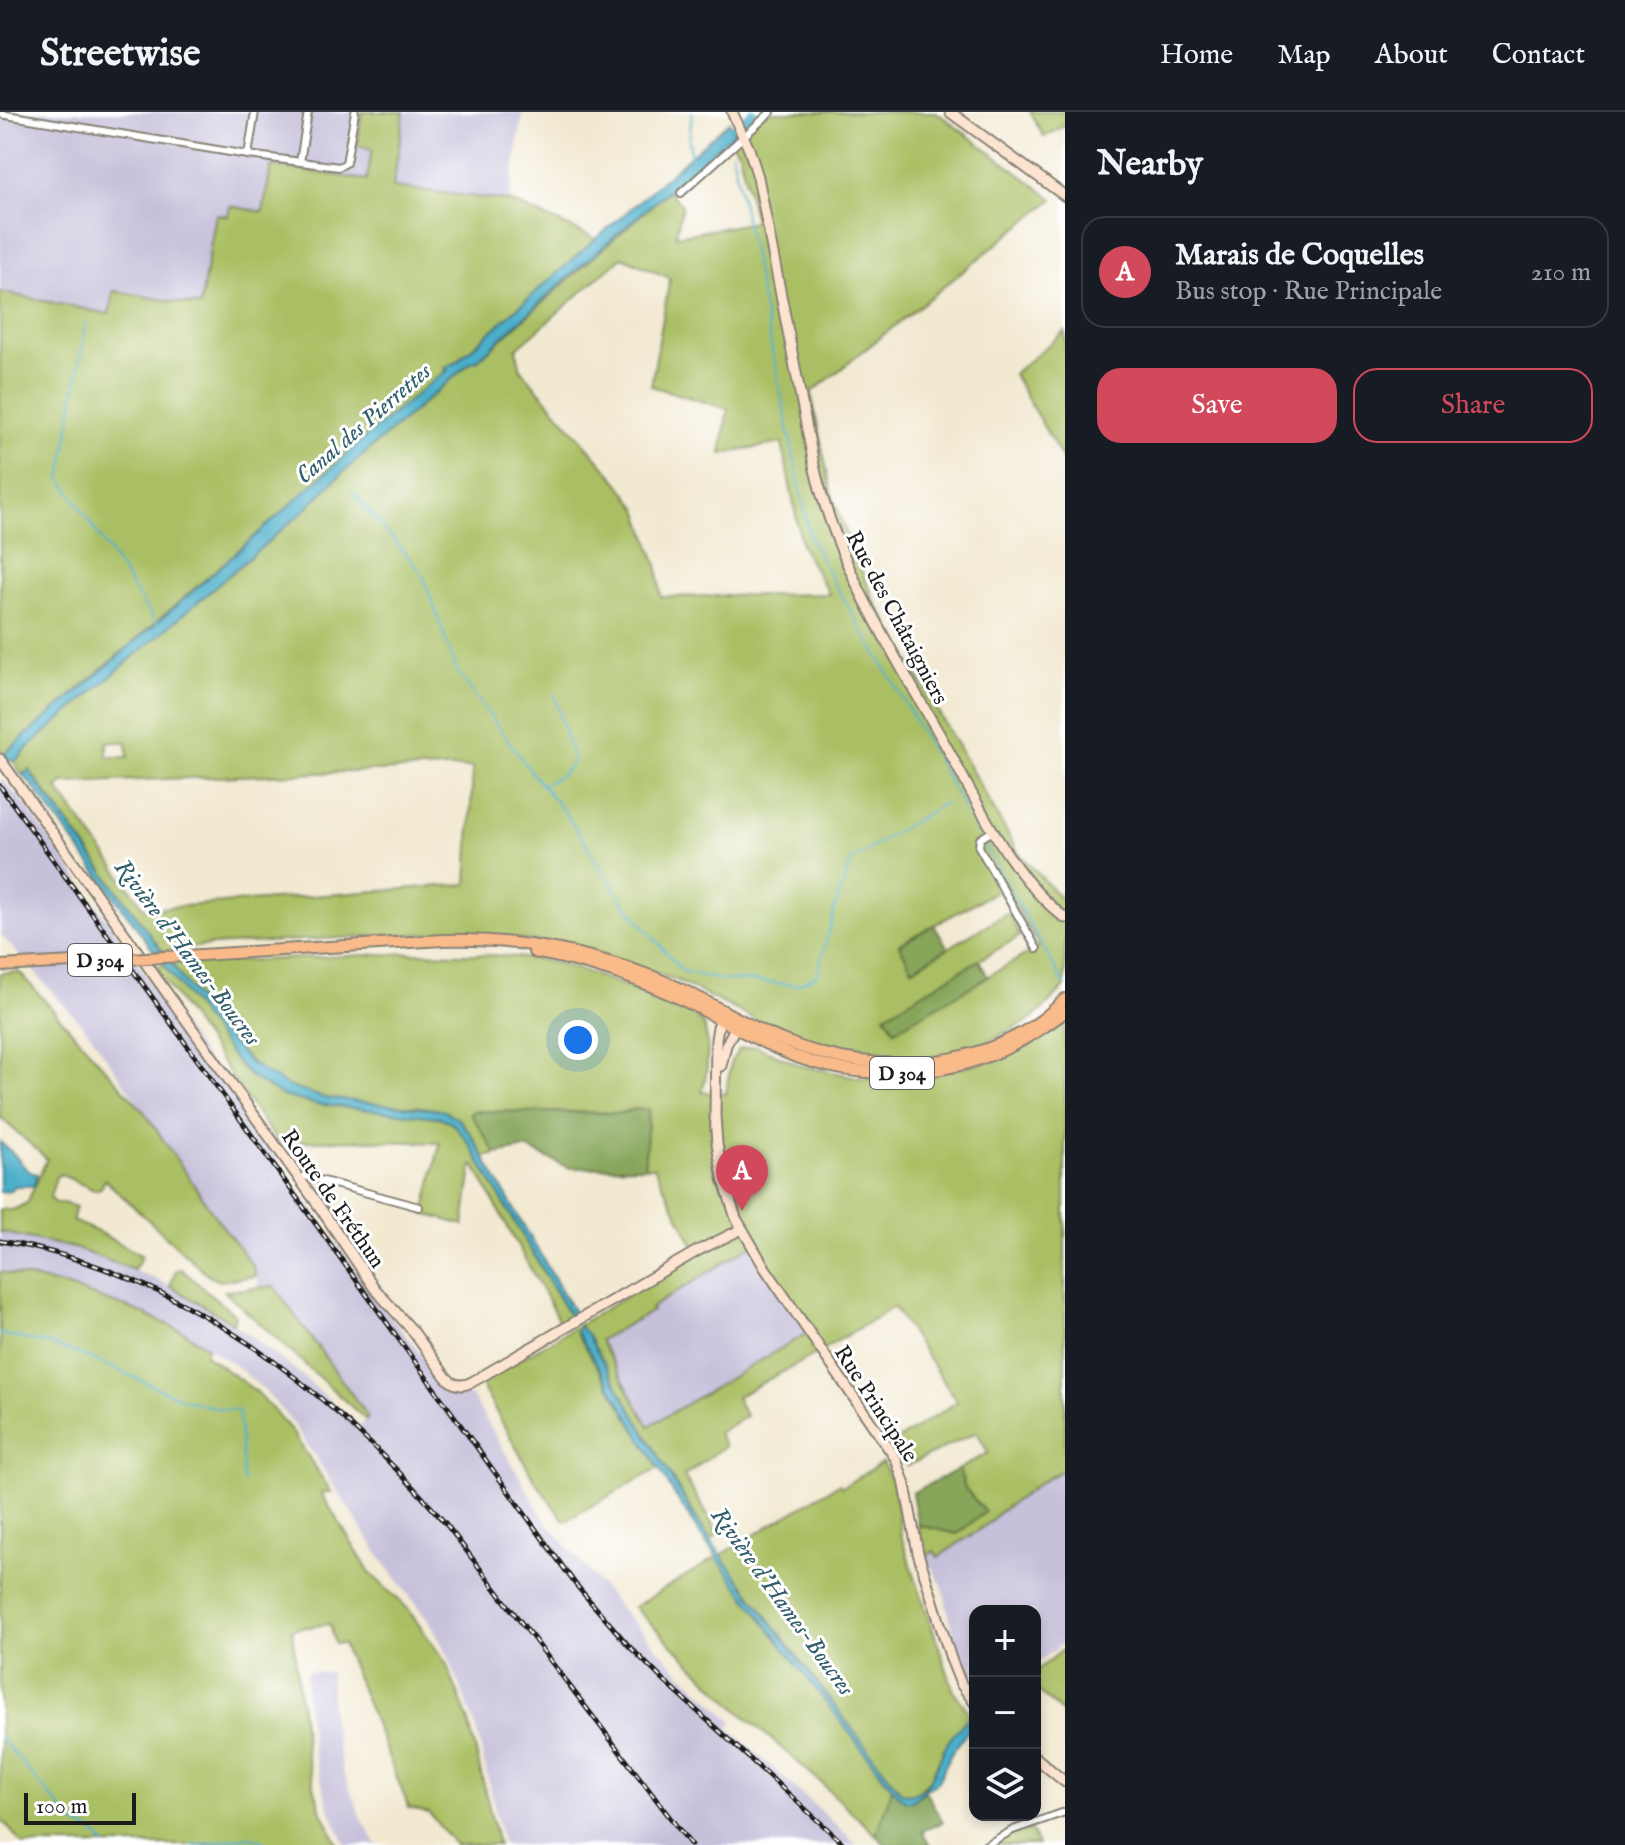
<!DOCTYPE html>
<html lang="en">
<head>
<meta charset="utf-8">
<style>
  :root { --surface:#171b24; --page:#242831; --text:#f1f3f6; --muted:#9ea1a6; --line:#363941; --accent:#d1495b }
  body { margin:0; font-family:"IM FELL English",serif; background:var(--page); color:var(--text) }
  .controls { position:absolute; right:24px; bottom:24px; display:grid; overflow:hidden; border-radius:16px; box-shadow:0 4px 12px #0003 }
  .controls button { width:72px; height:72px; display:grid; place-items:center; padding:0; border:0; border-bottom:2px solid var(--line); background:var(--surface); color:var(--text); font:40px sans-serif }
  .scale { position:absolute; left:24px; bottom:20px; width:112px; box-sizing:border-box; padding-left:8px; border:4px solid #1c1c1c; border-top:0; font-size:22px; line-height:28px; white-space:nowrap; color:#1c1c1c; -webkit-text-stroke:6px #fff; paint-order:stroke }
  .you { position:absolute; left:578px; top:928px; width:28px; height:28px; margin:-20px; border:6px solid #fff; border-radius:50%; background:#1a73e8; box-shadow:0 0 0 12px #1a73e833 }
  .badge { display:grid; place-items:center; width:52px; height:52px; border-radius:50%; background:var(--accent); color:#fff; font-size:26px; font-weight:700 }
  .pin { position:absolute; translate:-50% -66px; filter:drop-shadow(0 2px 4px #0008) }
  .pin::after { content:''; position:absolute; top:42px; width:28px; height:24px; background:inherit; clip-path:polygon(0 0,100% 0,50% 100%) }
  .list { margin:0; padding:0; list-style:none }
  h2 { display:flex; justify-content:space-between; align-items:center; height:104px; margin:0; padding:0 32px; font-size:34px }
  h2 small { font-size:26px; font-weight:400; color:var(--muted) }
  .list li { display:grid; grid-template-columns:52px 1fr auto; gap:24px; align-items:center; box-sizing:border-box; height:112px; margin:0 16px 16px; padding:0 16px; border:2px solid var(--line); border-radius:24px }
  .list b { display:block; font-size:30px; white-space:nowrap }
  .list p { margin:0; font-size:26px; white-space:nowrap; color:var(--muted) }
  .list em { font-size:26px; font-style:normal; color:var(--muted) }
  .actions { display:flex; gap:16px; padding:24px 32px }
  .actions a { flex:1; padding:18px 0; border:2px solid var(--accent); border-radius:24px; text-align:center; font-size:28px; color:var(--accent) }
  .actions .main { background:var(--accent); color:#fff }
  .icon { flex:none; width:44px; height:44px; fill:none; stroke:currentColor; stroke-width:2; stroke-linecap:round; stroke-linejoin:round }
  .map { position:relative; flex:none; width:1065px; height:1733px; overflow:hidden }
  header { display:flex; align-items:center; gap:48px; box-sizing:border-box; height:112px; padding:0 40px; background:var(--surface); border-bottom:2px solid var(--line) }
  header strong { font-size:38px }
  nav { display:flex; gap:44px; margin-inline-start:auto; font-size:28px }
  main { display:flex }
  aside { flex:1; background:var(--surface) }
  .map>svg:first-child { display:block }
  .industrial { fill:#c6c0da }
  .green { fill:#aabf64; stroke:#636e40; stroke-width:2; fill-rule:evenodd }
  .forest { fill:#87a65a; stroke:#52613b; stroke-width:2 }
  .water { fill:#4aafca; stroke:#336673; stroke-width:2 }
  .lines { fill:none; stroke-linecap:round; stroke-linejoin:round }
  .stream { stroke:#4aafca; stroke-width:2 }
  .canal { stroke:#4aafca; stroke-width:8 }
  .street-casing { stroke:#878276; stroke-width:10 }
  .secondary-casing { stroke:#878276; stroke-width:13 }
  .primary-casing { stroke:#878276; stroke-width:14 }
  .street { stroke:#fff; stroke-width:6 }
  .secondary { stroke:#fde4d1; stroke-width:9 }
  .primary { stroke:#fabb8b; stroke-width:10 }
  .rail-casing { stroke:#1c1c1c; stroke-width:5 }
  .rail { stroke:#fff; stroke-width:2; stroke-dasharray:6; stroke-linecap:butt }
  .primary-bridge-casing { stroke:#878276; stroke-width:14; stroke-linecap:butt }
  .primary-bridge { stroke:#fabb8b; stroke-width:10 }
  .labels { text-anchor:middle; stroke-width:6; stroke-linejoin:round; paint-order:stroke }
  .shield { fill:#fff; stroke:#606060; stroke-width:2 }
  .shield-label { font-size:20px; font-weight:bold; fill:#1c1c1c }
  .street-label { font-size:22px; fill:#1c1c1c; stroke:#fff }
  .water-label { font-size:24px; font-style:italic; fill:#315e6a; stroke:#fff }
</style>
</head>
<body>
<header>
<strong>Streetwise</strong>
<nav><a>Home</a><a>Map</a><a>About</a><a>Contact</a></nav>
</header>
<main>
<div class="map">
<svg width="1065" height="1733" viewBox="0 0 1065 1733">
  <rect width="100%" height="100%" fill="#fff"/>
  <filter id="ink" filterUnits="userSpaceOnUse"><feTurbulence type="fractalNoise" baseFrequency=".0125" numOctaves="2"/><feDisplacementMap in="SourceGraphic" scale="16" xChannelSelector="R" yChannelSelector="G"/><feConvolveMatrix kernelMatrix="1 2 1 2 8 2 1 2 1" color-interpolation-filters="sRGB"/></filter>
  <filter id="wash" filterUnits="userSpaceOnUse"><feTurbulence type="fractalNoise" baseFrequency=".006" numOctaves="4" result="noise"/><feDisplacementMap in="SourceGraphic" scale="32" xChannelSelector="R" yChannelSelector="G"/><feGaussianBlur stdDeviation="1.8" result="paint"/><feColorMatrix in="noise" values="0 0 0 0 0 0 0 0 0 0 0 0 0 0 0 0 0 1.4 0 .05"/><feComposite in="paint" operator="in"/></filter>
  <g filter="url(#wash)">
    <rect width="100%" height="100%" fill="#f2e9d1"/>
    <!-- industrial -->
    <path class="industrial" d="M0,0H362L357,34L372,37L367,68L271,54L263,101L230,95L200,194L114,179L110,202L0,180Z
      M404,0H523L509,89L392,75Z
      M0,666L22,688L364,1170L450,1280L472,1284L545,1408L623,1499L676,1556L733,1610L729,1616L858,1733H503L476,1616L448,1543L430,1511L381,1446L293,1311L265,1279L240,1257L184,1220L135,1198L59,1172L0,1160V1120L74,1136L156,1167L225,1205L298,1260L359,1314L366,1308L274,1175L259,1174L253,1154L217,1107L91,923L0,822Z
      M757,1129L777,1166L814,1217L649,1315L600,1228L652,1199L650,1196Z
      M1065,1357V1529L1035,1554V1499H975V1574L968,1564L955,1529L942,1473L925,1445L935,1439L939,1445L989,1411L997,1402L1044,1368Z
      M306,1559L330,1560L332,1609L343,1660L363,1709L377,1733H346L329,1697L312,1636L306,1584Z"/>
    <!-- green -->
    <path class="green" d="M362,0H404L393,75L509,89L597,127L4,642L0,637V180L109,202L114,179L200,194L216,102L228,104L230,94L263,100L271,54L367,68L372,37L357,34Z
      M759,0H936L1053,87L811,281L831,379L847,424L874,487L1018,740L1065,791V875L1042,898L1025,911L979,934L941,944L908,947L880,946L834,939L803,931L676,868L602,843L557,832L470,821L412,822L212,833L162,839L30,659L22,663L12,648L20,646L27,636L305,398L341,362L471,250L478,248L668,79L682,93L676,124L755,110L739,40L728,26ZM622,145L670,166L651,274L728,297L721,342L782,331L802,435L829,482L661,485L658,457L638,397L618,370L521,258L516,237ZM107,630H127L128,645H107ZM473,655L467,772L145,797L57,676L63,671ZM1004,775L1039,835L894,918L886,903L1020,824L1009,800L913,857L899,832Z
      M1030,0H1065V14L1044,25Z
      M1065,219V351L1013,262Z
      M410,841C455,842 501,841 545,849C578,855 608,868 639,880C658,886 686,894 700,909C712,921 707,964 702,980L726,982L731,949L740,937L756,934L802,954L862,966H910L982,951L1012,938L1065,907V1357L1044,1368L997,1402L989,1411L938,1445L934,1439L925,1445L918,1413L957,1422L965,1376L959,1357L988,1341L977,1320L907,1354L894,1330L957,1290L894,1195L807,1247L736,1285L746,1304L718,1321L725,1334L684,1364L719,1422L710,1428L661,1348L588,1224L579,1215L576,1220L659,1356L565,1409L535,1369L480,1271L698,1142L654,1055H644L649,997H636L621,1001L474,999L471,1002L496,1042L484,1045C477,1033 470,1018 460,1009C443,993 412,995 390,993C357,990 319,989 288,975C236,949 206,898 172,852ZM757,1130L777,1166L814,1217L649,1314L600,1228L652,1199L651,1196Z
      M164,853L242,957L283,984L314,992L438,1005C454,1009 461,1020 470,1033L570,1205L561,1213L474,1053L472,1055L464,1113L424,1102L440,1031L356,1028L277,1030L155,855Z
      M19,860L145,1001L217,1107L253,1154L256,1164L220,1169L210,1165L105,1068L101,1076L94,1078L60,1062L56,1065L50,1085L55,1091H63L76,1095L72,1109L98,1120L142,1144L134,1158L74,1136L0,1120V1097L13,1098L27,1091L47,1047L0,1005V861Z
      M181,1157L235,1203L233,1211L170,1174L176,1158Z
      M0,1160L59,1172L135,1198L184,1220L207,1235L205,1243L257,1280L291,1318L331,1380L321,1381L370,1461L407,1496L446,1551L468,1607L498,1733H455L429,1701L409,1696L343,1532H335L330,1512L292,1517L307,1648L320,1696L338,1733H23L0,1706Z
      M274,1174L368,1305L366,1308L224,1179Z
      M883,1350L894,1374L901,1424L954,1579L967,1598L973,1600L944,1637L930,1668L916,1680L909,1683L902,1681L878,1651L721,1443L839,1372L842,1375Z
      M717,1445L769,1516L892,1676L876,1723L817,1667L740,1600L634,1495Z
      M1065,1536V1603L1035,1576V1560Z
      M1030,1717L1038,1733H993L1012,1722Z"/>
    <!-- forest -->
    <path class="forest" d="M934,813L948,836L912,857L899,833Z
      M979,848L988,865L895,918L885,903Z
      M636,997H649L644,1055L569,1056L526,1036L496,1042L470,1001L474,999L621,1001Z
      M959,1357L965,1376L985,1400L957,1422L918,1413L912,1381Z
      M892,1676L898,1683L912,1689L925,1679L943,1710L922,1719L930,1733H886L876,1723Z"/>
    <!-- water -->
    <path class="water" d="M729,10L734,21L583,152L477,248L471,250L341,362L305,398L27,636L18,647L10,649L4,642C95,566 183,488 272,409C329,358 386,304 448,258L445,256L451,252H454Z
      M29,658L35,667L162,839H154L32,673L22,663Z
      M162,850H170L224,923L249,950L274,966L290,975L325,986L438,998L445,999L459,1008L470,1021L575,1202L570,1205L470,1033C461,1020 454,1009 438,1005L314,992L283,984L251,965L234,947Z
      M0,1030C5,1035 12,1040 16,1045C24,1053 25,1060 37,1062L34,1074H15L10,1079L0,1080Z
      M580,1214L588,1224L691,1399L716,1436L817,1572L902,1681C929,1687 937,1653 945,1635C951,1624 964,1610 973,1600L975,1603V1609L951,1642L938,1669L934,1673L926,1677L912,1689H905L898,1683C834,1601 770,1520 710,1436C661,1367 623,1290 576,1219Z"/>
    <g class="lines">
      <!-- stream -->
      <path class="stream" d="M732,40L810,425L833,469L895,573L979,723
        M691,46L689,29L692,0
        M86,210L61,366L156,511
        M352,380L422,461L457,559L535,665L567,703L623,790L682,859L721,868L751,869L796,873L817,863L836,792L852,748L891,723L945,691
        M542,673C554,667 567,662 573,649L554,582
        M982,728L1065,873
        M0,1222L49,1232L90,1246L183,1287L216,1296L239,1299L243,1370
        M0,1625L68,1705L73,1711L95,1721L105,1733
        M191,1733L248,1725L256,1726L269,1733"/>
      <!-- canal -->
      <path class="canal" d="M735,15L753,0"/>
    </g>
  </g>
  <g filter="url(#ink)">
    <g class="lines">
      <!-- street casing -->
      <g class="street-casing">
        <path id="street" d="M0,2L248,43L339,55L346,51L355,0
          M248,43L255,0
          M300,50L308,0
          M681,81L771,0
          M994,718L980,727L979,735L1037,837
          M300,1067L305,1064L419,1095
          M986,1733L1013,1718L1065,1700"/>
      </g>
      <!-- secondary casing -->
      <g class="secondary-casing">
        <path id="secondary" d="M732,0L749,37L758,65L814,353C837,455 894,542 945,632C978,691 1010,764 1065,806
          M950,0L1065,84
          M0,647L321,1097L375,1177L412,1218L446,1265C454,1274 462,1275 472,1270L699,1138L742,1117
          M724,902L718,915L716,927L715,1004L717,1032L723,1066L736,1106L765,1156L896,1347L905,1373L918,1441L951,1547L961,1572L975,1591
          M721,954L726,933L737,912
          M1035,1645L1065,1670"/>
      </g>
      <!-- primary casing -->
      <g class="primary-casing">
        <path id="primary" d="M534,840C589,850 641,867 691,892C725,909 757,930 794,944C856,967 930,967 991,943C1018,933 1042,917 1065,900
          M201,843L443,828C514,826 584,839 651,864C699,882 740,911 787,930C876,966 996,960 1065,887"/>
      </g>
      <!-- street -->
      <use href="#street" class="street"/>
      <!-- secondary -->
      <use href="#secondary" class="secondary"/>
      <!-- primary -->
      <use href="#primary" class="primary"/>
      <!-- rail casing -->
      <g class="rail-casing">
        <path id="rail" d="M0,674L576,1473L629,1534L664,1569L845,1733
          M0,1129C183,1160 328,1275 446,1412L691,1733"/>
      </g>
      <!-- rail -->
      <use href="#rail" class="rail"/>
      <!-- primary-bridge casing -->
      <g class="primary-bridge-casing">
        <path id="primary-bridge" d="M0,854L201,843"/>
      </g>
      <!-- primary-bridge -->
      <use href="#primary-bridge" class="primary-bridge"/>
    </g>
  </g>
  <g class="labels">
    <!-- shield labels -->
    <g class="shield">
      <rect x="68" y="832" width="64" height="32" rx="6"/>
      <rect x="870" y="945" width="64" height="32" rx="6"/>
    </g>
    <g class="shield-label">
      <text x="100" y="855">D 304</text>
      <text x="902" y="968">D 304</text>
    </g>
    <!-- street labels -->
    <g class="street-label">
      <text transform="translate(898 505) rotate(62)" y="8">Rue des Châtaigniers</text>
      <text transform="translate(334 1086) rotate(55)" y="8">Route de Fréthun</text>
      <text transform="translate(877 1291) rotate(57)" y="8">Rue Principale</text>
    </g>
    <!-- water labels -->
    <g class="water-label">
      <text transform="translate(363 311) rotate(-41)" y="8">Canal des Pierrettes</text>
      <text transform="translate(188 840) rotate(53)" y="8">Rivière d'Hames-Boucres</text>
      <text transform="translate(783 1489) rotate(54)" y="8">Rivière d'Hames-Boucres</text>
    </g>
  </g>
</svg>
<div class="controls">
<button>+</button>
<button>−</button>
<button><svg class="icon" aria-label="layers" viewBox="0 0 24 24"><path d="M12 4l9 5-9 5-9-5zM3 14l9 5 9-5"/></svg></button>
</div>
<div class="scale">100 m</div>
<div class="you"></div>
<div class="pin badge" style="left:742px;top:1099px">A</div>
</div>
<aside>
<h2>Nearby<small></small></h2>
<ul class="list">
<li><span class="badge">A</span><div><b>Marais de Coquelles</b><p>Bus stop · Rue Principale</p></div><em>210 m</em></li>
</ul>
<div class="actions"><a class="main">Save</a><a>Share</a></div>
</aside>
</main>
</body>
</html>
